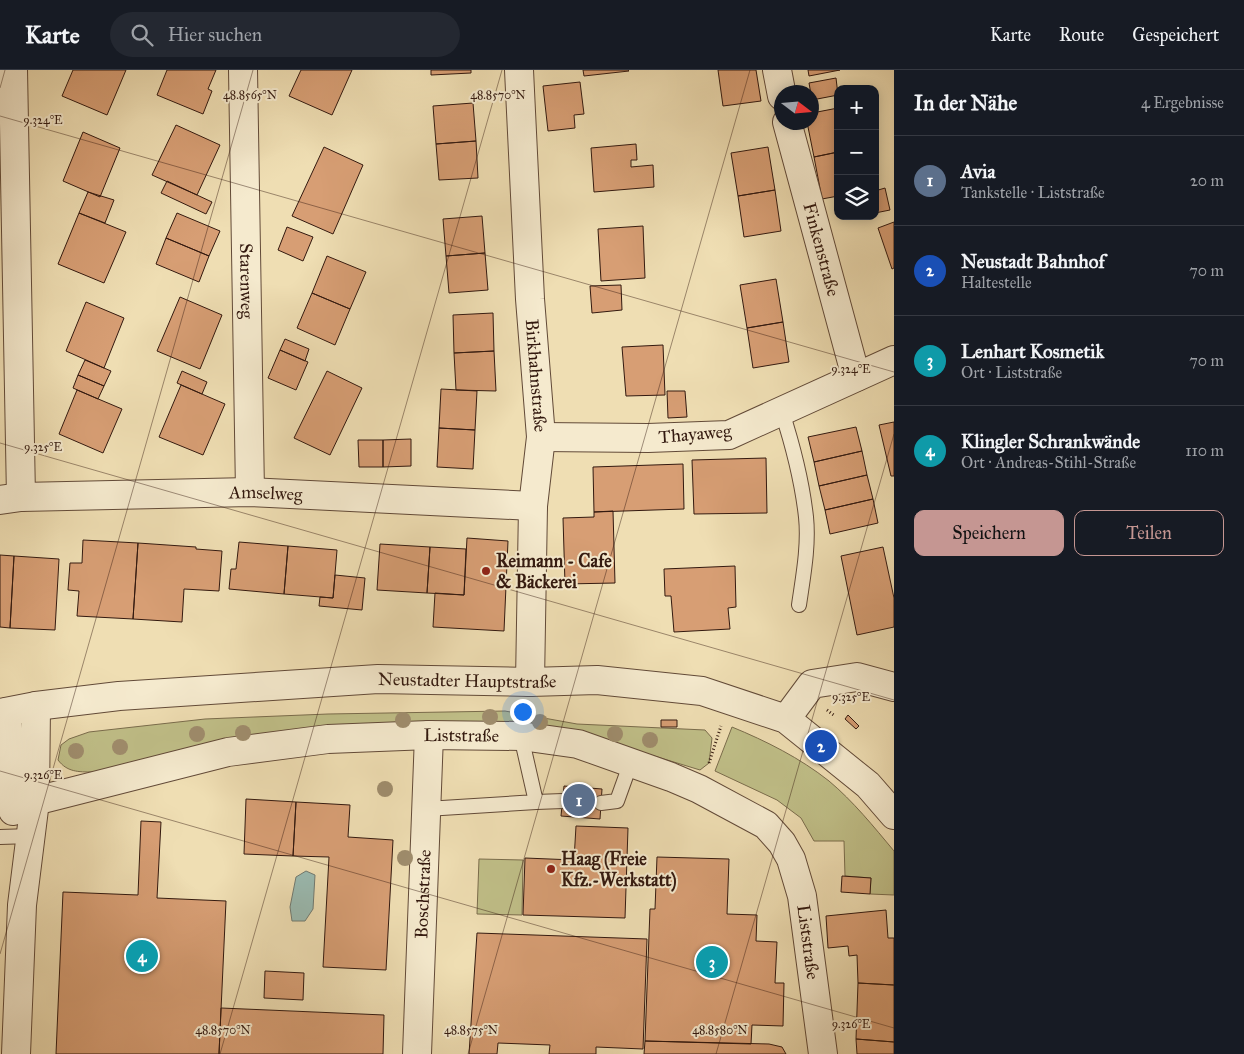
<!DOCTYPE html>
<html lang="de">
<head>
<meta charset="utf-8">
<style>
  :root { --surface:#171b24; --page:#242831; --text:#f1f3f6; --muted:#9ea1a6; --line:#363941; --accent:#c59692 }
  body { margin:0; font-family:"IM FELL Great Primer",serif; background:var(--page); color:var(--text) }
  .controls { position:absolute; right:15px; top:15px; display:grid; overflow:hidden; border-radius:10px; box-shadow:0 2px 12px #0003 }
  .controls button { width:45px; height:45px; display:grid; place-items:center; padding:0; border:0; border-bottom:1px solid var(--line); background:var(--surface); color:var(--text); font:25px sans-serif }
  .compass { position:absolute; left:774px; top:15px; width:45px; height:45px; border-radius:50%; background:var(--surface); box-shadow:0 2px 12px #0003; rotate:106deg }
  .you { position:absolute; left:522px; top:641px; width:18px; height:18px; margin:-12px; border:4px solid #fff; border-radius:50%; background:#1a73e8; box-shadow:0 0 0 8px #1a73e833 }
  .badge { display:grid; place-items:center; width:32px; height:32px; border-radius:50%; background:var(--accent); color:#fff; font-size:16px; font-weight:700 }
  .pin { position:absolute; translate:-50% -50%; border:2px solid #fff; box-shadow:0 1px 5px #0006 }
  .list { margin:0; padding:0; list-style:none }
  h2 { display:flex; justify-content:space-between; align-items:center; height:65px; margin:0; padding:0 20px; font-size:21px }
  h2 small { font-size:16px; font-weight:400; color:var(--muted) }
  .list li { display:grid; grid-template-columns:32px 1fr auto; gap:15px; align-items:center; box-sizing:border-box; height:90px; padding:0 20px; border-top:1px solid var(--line) }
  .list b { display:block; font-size:19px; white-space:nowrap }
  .list p { margin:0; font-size:16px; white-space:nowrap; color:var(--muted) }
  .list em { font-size:16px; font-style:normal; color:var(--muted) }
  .actions { display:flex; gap:10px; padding:15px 20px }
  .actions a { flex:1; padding:11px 0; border:1px solid var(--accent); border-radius:10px; text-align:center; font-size:18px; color:var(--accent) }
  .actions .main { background:var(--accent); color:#111 }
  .icon { flex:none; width:28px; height:28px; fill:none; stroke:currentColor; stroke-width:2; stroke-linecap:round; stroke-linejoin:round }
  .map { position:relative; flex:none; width:894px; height:984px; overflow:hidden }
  header { display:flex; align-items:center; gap:30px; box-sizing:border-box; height:70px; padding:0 25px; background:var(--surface); border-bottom:1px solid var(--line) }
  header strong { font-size:24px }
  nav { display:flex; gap:28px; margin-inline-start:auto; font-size:18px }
  .search { width:350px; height:45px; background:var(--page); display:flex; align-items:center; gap:12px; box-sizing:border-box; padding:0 18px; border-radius:28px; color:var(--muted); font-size:19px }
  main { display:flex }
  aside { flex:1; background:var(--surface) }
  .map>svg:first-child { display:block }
  .green { fill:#c0bf88; stroke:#7a6c4c }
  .water { fill:#9abbb2; stroke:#717a71 }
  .building { fill:#d79e74; stroke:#33190f }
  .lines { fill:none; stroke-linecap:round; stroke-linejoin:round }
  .service-casing { stroke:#624a38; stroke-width:16 }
  .minor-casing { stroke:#624a38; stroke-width:30 }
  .tertiary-casing { stroke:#624a38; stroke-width:30 }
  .path { stroke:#33190f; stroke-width:3; stroke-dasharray:1 2.5; stroke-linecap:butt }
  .service { stroke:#f5eace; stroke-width:14 }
  .minor { stroke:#f5eace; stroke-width:28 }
  .tertiary { stroke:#f5eace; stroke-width:28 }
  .tree { fill:#9f8d6d }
  .ticks { fill:none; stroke:#33190f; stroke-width:1; stroke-opacity:0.45 }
  .poi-dot { fill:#8f2418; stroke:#f5eace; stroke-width:2 }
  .labels { text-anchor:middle; stroke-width:4; stroke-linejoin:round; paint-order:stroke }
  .street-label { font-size:18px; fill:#33190f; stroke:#f5eace }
  .poi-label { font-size:18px; font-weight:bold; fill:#33190f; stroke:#f5eace; text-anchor:start }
  .ticks-label { font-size:12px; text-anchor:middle; fill:#33190f; stroke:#f5eace; stroke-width:4; stroke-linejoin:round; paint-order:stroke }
</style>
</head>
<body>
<header>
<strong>Karte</strong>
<div class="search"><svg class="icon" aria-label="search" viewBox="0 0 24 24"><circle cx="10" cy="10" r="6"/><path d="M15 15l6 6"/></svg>Hier suchen</div>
<nav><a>Karte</a><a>Route</a><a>Gespeichert</a></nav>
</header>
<main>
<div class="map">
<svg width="894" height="984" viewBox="0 0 894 984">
  <rect width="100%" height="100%" fill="#efdeb3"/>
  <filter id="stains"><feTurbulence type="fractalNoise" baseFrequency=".004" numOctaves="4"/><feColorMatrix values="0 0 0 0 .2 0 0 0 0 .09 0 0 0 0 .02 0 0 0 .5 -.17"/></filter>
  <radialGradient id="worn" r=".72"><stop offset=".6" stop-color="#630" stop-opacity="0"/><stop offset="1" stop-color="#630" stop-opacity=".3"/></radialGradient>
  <!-- green -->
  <path class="green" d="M505,641L577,654L705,660L712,668L709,693L700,700L592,667L537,657L95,707L93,702C78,702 67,702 58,690L61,675L69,669L89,662L205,649L328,644Z
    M732,657C766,671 800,688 829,711C853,731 874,757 894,781V825L870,824L871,808L845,806L844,771H814L801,748L777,730L715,701Z
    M479,789L523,790L522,845L477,844Z"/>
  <!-- water -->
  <path class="water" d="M306,801L315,805L313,839L305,851H292L290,837L296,807Z"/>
  <!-- building -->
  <path class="building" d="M73,0H126L107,45L62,26Z
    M167,0H216L208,19L212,21L203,44L157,25Z
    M301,0H352L332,45L289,26Z
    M431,0H471V3L431,5Z
    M583,0H628L629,1L584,6Z
    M718,0H756L761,31L723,36Z
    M808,0H840L809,6Z
    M836,8L838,25L812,30L809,13Z
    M580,12L584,44L574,45L575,58L548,61L543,16Z
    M473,33L476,71L436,74L433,36Z
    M838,38V82L814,87L807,52H812V43Z
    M176,55L220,75L197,125L152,105Z
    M83,62L120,78L100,127L63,111Z
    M476,71L478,108L439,110L436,74Z
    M636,74L637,90H631V97L653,95L654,117L594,122L591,78Z
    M324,77L363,95L333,164L292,146Z
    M768,77L775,120L738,126L731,83Z
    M838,82V126L822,129L814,87Z
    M167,111L212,132L206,144L161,123Z
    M885,118L890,140L875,143V121Z
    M775,120L781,161L744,167L738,126Z
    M88,122L114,130L105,153L79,143Z
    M79,143L126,162L104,213L58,194Z
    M177,143L220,161L209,186L166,168Z
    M482,146L485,183L446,186L443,149Z
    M894,152V198L892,199L878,158Z
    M643,156L645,208L601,211L598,159Z
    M287,157L313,167L303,191L278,180Z
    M166,168L209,186L199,212L156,194Z
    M485,183L488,220L449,223L446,186Z
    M327,186L366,202L350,239L312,223Z
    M776,209L783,252L747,258L740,215Z
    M621,215L622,240L592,243L590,216Z
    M312,223L350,239L335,275L297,258Z
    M180,227L222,245L200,299L157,281Z
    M86,232L124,248L104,298L66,281Z
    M493,243L494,281L454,283L453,245Z
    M783,252L789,292L753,298L747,258Z
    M285,269L309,279L305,291L280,280Z
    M663,275L665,325L626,326L622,277Z
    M280,280L308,292L296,320L268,308Z
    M494,281L496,321L456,320L454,283Z
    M85,290L111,301L104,316L78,305Z
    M182,301L207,312L202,324L177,313Z
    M327,301L362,318L330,385L294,368Z
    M78,305L104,316L98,329L73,318Z
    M181,315L225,334L203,385L159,367Z
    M441,319L477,321L475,360L439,358Z
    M77,320L122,339L103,383L59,364Z
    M667,321H685L687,347L668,348Z
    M894,352V406H891L879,355Z
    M856,357L862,381L814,392L808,367Z
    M439,358L475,360L473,399L437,397Z
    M411,369V396L383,397V370Z
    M358,370H383V397H359Z
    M862,381L867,405L819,416L814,392Z
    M766,388L767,443L694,444L692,390Z
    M683,394L684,439L594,442L593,397Z
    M867,405L873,429L825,440L819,416Z
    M873,429L878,453L830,464L825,440Z
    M613,441L615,513L565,514L563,448L594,447V442Z
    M467,468L508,471L504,561L433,557L435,523L464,525Z
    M83,470L138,473L133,549L77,546L79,521L68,520L70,493H82Z
    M239,472L288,476L284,524L229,519L231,499H236Z
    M138,473L196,477V479L222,481L219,521L184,519L182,552L133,549Z
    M380,474L430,477L427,523L377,520Z
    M288,476L337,480L333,528L284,524Z
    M430,477L466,479L464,525L427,523Z
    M883,477L894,528V557L857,565L841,486Z
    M0,485L14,486L10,558L0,557Z
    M14,486L59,489L55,560L10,558Z
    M735,496L736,537L728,538L730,559L674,562L671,526H665L664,499Z
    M335,505L365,508L362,540L319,536L320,527L333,528Z
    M848,645L859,656L856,659L845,649Z
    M661,650H677V657H661Z
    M564,716L602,719L600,749L561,746Z
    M246,729L296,732L293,786L244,784Z
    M296,732L350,735L348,767L393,770L386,900L323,897L329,787L293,786Z
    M141,751L161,752L157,828L226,831L219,984H56L63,822L138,825Z
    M576,756L628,758L625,848L523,845L525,788L574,790Z
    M657,787L729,789L727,844L757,845L756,871L777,872L775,913H784L783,956L752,955L751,974L645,971L650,839H655Z
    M842,806L871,808L870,824L841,822Z
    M886,840L888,868H894V915L858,913L857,885L849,886L848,876L828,878L826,846Z
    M477,863L647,869L643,979L596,977V984H549L550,975L498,973L497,984H469Z
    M265,901L304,903L303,930L264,928Z
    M858,913L894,915V972L856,969Z
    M221,938L384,945L383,984H219Z
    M856,969L894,972V984H857Z
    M645,971L769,974L782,977L786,984H644Z"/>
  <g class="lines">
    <!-- service casing -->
    <g class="service-casing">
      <path id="service" d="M782,342C793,376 802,411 806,447C809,476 803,507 799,535
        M521,666L536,732L563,731
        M601,733L617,731L631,692
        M426,739L536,732
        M0,767L31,766"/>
    </g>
    <!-- minor casing -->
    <g class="minor-casing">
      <g id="minor">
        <path d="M13,0L21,427"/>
        <path id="s1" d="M243,0L250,422"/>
        <path id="s2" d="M519,0L530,229L541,367L533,436L530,612"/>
        <path d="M777,0L782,26"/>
        <path id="s3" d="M787,52L856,307"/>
        <path d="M541,367L648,368L729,365L894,290"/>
        <path id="s4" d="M0,430L21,427L250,422L533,436"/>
        <path d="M7,642L13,741"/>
        <path d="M786,649L812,614L857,607L894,617"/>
        <path id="s5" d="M0,720L12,730L35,731L228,682L328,669L429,665L521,666L578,674L671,707L699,719L766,755L782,773L791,789L802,826L823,984"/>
        <path d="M16,984L22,835L35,731L36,636"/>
        <path id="s6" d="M417,984L429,665"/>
      </g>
    </g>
    <!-- tertiary casing -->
    <g class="tertiary-casing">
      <g id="tertiary">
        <path id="s7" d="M0,643L36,636L119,626L378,609L530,612L597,610L664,617L702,621L786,649L868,715L894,745"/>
      </g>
    </g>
    <!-- path -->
    <path class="path" d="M827,640L835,646
      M709,693L721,656"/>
    <!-- service -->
    <use href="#service" class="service"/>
    <!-- minor -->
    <use href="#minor" class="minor"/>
    <!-- tertiary -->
    <use href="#tertiary" class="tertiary"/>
  </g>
  <!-- trees -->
  <g class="tree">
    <circle cx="490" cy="647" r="8"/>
    <circle cx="403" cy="650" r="8"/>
    <circle cx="540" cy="652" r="8"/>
    <circle cx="243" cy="663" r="8"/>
    <circle cx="197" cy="664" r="8"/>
    <circle cx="615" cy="664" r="8"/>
    <circle cx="650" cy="670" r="8"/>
    <circle cx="120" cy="677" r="8"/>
    <circle cx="76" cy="681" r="8"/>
    <circle cx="385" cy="719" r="8"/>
    <circle cx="405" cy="788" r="8"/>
  </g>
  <!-- ticks -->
  <path class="ticks" d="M0,18L5,0M0,46L894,302M0,373L894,630M0,701L894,958M0,884L253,0M220,984L502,0M468,984L750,0M716,984L894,364"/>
  <!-- markers -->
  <g class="poi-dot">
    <circle cx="486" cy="501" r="5"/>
    <circle cx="551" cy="799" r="5"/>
  </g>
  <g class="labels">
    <!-- street labels -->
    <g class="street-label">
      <text dy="6" stroke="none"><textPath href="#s3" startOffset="132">Finkenstraße</textPath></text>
      <text dy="6" stroke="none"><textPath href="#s1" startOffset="211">Starenweg</textPath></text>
      <text dy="6" stroke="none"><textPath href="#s2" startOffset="306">Birkhahnstraße</textPath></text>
      <text transform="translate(695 364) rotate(-5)" y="6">Thayaweg</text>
      <text dy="6" stroke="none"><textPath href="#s4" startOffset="266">Amselweg</textPath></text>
      <text dy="6" stroke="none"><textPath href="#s7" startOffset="469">Neustadter Hauptstraße</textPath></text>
      <text dy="6" stroke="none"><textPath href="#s5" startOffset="472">Liststraße</textPath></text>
      <text dy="6" stroke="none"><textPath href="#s6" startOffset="160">Boschstraße</textPath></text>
      <text dy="6" stroke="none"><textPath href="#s5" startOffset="922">Liststraße</textPath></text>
    </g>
    <!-- poi labels -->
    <g class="poi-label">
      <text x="496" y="497">Reimann - Cafe<tspan x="496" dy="21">&amp; Bäckerei</tspan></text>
      <text x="561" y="795">Haag (Freie<tspan x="561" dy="21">Kfz.-Werkstatt)</tspan></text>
    </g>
  </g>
  <g class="ticks-label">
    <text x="250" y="29">48.8565°N</text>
    <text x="498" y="29">48.8570°N</text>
    <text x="43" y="54">9.324°E</text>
    <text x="851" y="303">9.324°E</text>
    <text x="43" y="381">9.325°E</text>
    <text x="851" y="631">9.325°E</text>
    <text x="43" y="709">9.326°E</text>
    <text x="851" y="958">9.326°E</text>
    <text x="223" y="964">48.8570°N</text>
    <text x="471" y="964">48.8575°N</text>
    <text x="720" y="964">48.8580°N</text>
  </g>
  <rect width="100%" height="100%" filter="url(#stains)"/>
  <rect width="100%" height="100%" fill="url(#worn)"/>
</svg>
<div class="controls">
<button>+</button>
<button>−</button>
<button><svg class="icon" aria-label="layers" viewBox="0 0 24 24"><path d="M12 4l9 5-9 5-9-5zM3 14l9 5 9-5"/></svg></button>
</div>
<svg class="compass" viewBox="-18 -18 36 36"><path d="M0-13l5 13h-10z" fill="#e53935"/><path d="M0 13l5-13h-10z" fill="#9ea1a6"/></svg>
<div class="you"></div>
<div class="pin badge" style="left:579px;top:730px;background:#5c6f8a">1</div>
<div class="pin badge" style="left:821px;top:676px;background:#1a4fb4">2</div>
<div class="pin badge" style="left:712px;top:892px;background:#0f9aa8">3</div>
<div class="pin badge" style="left:142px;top:886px;background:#0f9aa8">4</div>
</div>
<aside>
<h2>In der Nähe<small>4 Ergebnisse</small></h2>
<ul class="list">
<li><span class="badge" style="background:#5c6f8a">1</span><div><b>Avia</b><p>Tankstelle · Liststraße</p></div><em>20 m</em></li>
<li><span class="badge" style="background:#1a4fb4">2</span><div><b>Neustadt Bahnhof</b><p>Haltestelle</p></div><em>70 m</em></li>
<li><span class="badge" style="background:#0f9aa8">3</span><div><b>Lenhart Kosmetik</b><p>Ort · Liststraße</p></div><em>70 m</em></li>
<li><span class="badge" style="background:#0f9aa8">4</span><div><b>Klingler Schrankwände</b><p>Ort · Andreas-Stihl-Straße</p></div><em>110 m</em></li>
</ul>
<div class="actions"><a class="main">Speichern</a><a>Teilen</a></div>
</aside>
</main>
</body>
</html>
